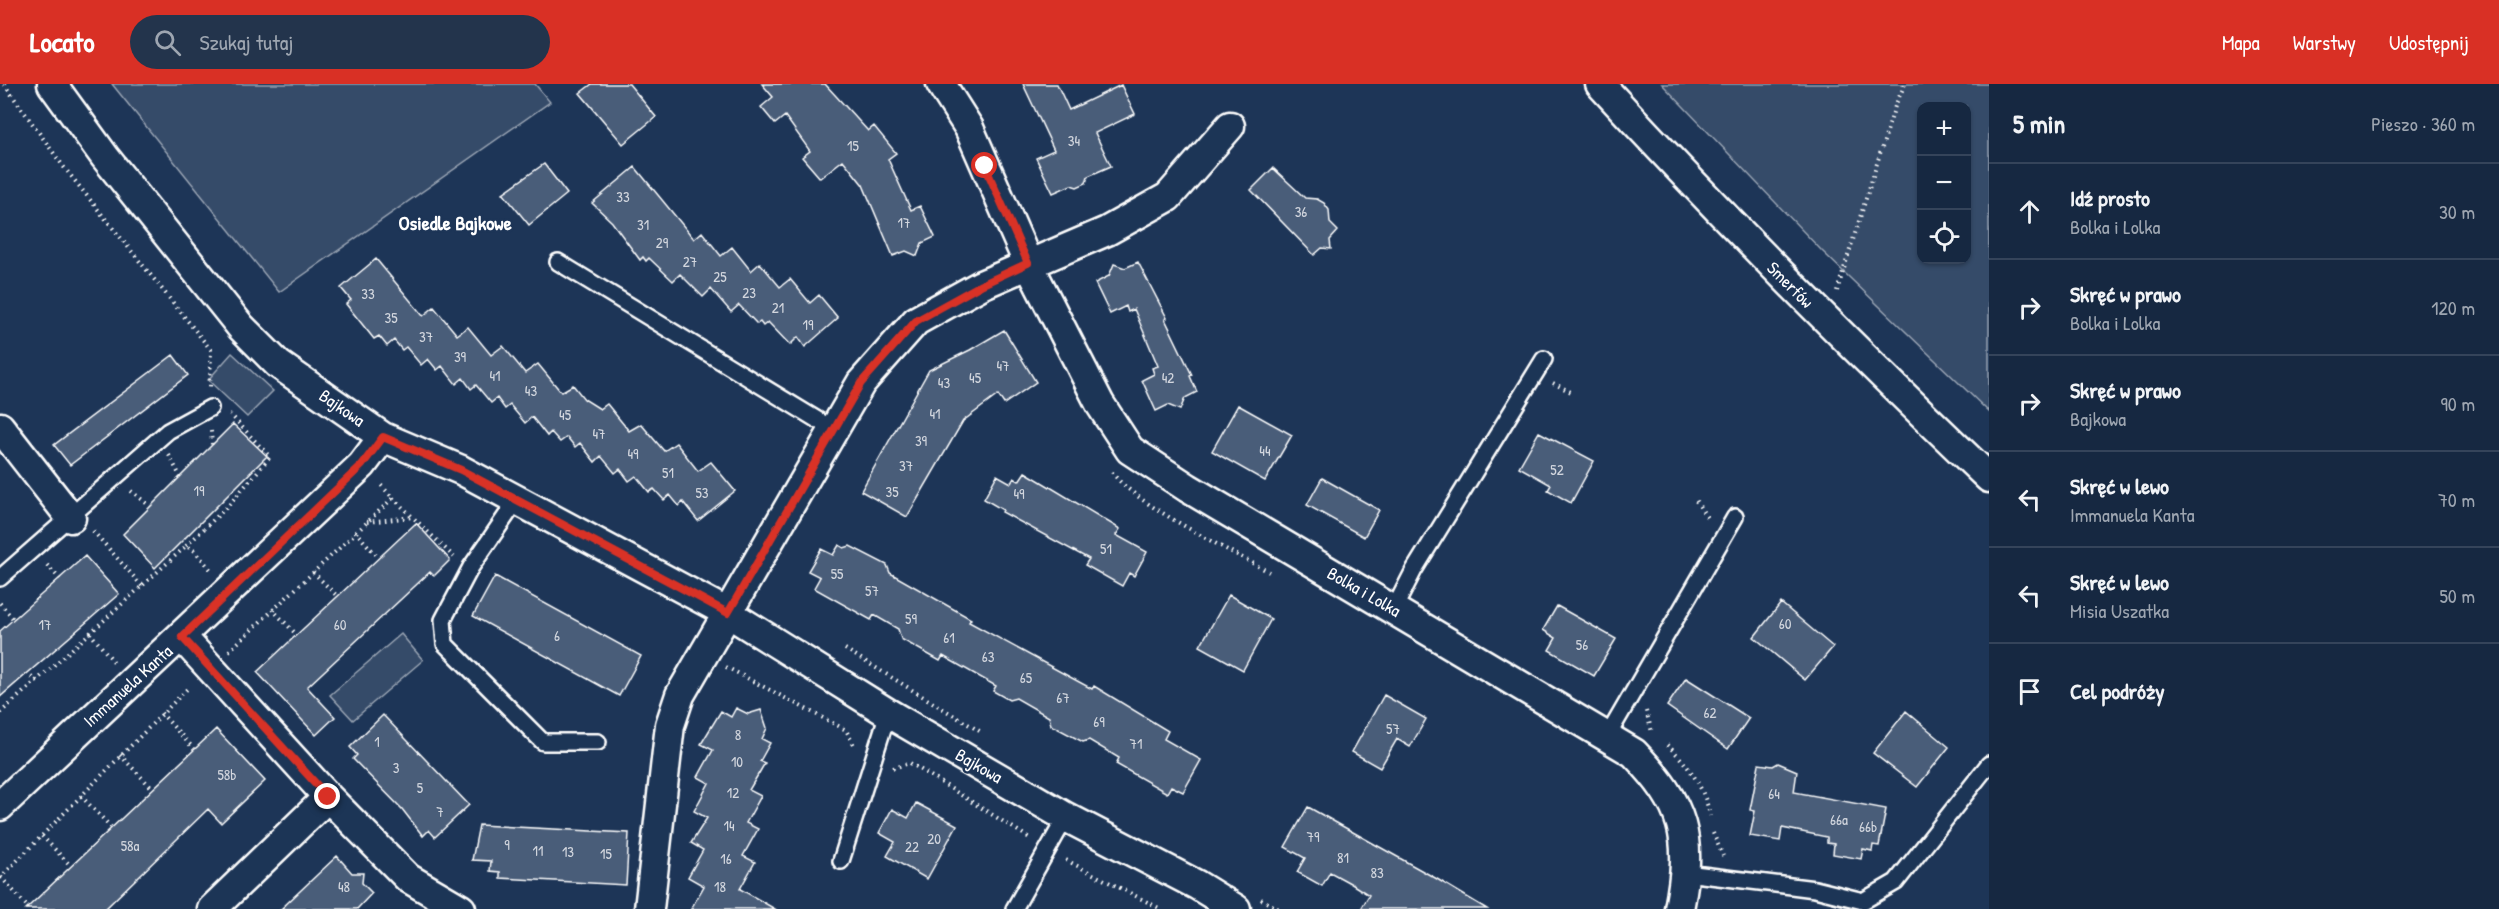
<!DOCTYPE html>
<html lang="pl">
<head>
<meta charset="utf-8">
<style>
  :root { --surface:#162841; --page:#23344c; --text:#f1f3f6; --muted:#9ea6b1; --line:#35445a; --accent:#d93025 }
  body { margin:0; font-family:"Patrick Hand",sans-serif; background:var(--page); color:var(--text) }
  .controls { position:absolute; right:18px; top:18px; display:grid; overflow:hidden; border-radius:12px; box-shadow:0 2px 4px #0004 }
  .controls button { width:54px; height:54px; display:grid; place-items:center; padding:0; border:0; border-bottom:2px solid var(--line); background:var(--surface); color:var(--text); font:30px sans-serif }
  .stop { position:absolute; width:18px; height:18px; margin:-14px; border:4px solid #d93025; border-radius:50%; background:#fff }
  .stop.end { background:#d93025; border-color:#fff; box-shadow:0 2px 6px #0008 }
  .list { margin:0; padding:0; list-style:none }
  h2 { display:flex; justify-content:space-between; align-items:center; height:78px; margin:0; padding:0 24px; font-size:26px }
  h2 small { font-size:20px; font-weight:400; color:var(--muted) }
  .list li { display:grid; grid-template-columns:39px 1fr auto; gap:18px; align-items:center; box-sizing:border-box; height:96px; padding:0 24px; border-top:2px solid var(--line) }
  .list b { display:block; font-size:22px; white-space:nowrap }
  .list p { margin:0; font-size:20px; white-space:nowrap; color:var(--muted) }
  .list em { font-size:20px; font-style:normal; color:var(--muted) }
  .icon { flex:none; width:33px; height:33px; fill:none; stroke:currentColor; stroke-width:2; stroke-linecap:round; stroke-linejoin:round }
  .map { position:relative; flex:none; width:1989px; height:825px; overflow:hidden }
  header { display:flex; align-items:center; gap:36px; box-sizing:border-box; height:84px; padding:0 30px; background:var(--accent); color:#fff }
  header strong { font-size:28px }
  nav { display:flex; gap:33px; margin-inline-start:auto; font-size:21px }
  .search { width:420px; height:54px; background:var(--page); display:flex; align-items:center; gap:15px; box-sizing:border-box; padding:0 21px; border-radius:33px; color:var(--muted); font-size:22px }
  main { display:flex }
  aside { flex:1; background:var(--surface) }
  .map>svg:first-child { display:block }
  .green { fill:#364b69; stroke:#9aa5b4; stroke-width:1.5; fill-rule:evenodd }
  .building { fill:#4a5d79; stroke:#fff; stroke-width:1.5 }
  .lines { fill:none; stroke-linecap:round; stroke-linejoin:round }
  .lane-casing { stroke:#fff; stroke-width:20 }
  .street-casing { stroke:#fff; stroke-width:33 }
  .path { stroke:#fff; stroke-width:4; stroke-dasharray:1.5 4.5; stroke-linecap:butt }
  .lane { stroke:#1d3557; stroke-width:15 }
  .street { stroke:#1d3557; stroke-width:28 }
  .route { stroke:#d93025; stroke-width:8 }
  .labels { text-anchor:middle; stroke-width:5; stroke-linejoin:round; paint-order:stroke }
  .number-label { font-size:15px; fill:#d2d6de }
  .street-label { font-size:18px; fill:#fff; stroke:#1d3557 }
  .neighbourhood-label { font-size:20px; font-weight:bold; fill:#fff; stroke:#1d3557 }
</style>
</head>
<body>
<header>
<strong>Locato</strong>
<div class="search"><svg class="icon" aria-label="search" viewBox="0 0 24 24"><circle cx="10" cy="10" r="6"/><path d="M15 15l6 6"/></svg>Szukaj tutaj</div>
<nav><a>Mapa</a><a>Warstwy</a><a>Udostępnij</a></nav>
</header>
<main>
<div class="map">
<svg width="1989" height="825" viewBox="0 0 1989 825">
  <rect width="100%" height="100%" fill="#1d3557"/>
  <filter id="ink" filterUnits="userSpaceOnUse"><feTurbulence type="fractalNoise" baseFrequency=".0167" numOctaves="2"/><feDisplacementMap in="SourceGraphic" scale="12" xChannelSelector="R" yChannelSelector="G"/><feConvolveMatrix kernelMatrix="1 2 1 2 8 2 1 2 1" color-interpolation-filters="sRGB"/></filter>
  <g filter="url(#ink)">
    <!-- green -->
    <path class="green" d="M112,0H535L550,18L279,208Z
      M1662,0H1989V328L1822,167ZM1922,22H1966V176H1922Z
      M232,269L273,307L247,333L208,296Z
      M401,550L423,576L353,636L330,611Z"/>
    <!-- building -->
    <path class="building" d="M592,0H629L656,33L623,60L580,9Z
      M762,0H825L868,47L874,42L896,69L888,75L911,126L920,122L935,153L922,159L917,172L906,167L893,172L863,101L843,76L820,94L802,73L810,67L785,32L775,40L761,23L773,13Z
      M1023,0H1057L1069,26L1121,1L1135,30L1095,49L1111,82L1088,92L1086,99L1077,103L1071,101L1053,109L1036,74L1054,66Z
      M544,80L567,110L529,141L503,109Z
      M635,83L694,155L702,148L721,172L732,163L751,187L760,179L780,203L790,195L810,219L819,211L838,234L805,263L798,253L790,261L768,238L763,242L760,238L757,240L739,221L731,228L711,205L703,213L680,190L673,197L649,174L646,177L643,173L640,176L612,138L592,119Z
      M1273,84L1305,114L1317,115L1324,119L1329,126L1330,139L1338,147L1330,156L1331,165L1322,164L1314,171L1251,106Z
      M376,175L423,232L434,223L457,251L468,243L491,271L503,262L525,289L538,280L561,308L573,301L584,315L600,325L607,320L629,347L641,340L664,367L676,359L698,387L711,378L735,407L698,437L683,418L679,422L670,411L664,416L654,405L649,408L636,392L629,397L620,385L615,389L601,372L595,378L580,359L575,363L567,353L560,358L551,348L547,352L532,333L525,339L510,321L505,325L497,314L491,319L476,301L471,305L463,294L456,300L442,282L437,286L428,275L421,281L406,263L402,266L394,256L387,262L379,252L374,255L346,220L351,216L341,204Z
      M1138,178L1167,234L1165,235L1192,291L1190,292L1197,308L1185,314L1180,326L1168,321L1156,327L1142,296L1154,290L1152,284L1158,282L1134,225L1128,228L1126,222L1110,230L1095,199L1109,192L1114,180L1125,184Z
      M1004,246L1036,298L1004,320L998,311L963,337L907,433L861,407L929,286L970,266Z
      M173,271L188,291L70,381L54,361Z
      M1238,321L1292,351L1265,397L1212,367Z
      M233,340L267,372L155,484L123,450Z
      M1539,348L1594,377L1571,419L1548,406L1551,401L1519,383Z
      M1025,388L1120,445L1116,451L1147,468L1134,492L1129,489L1122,502L1085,481L1089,475L1002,428L1003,426L984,415L997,391L1011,399L1014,394L1019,397Z
      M1322,394L1379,426L1364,453L1307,421Z
      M416,439L450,476L434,492L430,488L307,603L335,633L316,651L257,588Z
      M839,461L844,464L850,462L887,481L890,489L971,535L969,538L1092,605L1094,602L1168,647L1164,655L1201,676L1183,708L1171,702L1167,709L1116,680L1119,674L1089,656L1083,658L1051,641L1049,633L1016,614L1009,616L993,607L996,602L943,572L940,577L901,555L898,545L874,531L871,536L814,504L820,493L808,487L821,465L833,471Z
      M85,472L119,510L0,613V547Z
      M495,492L641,572L619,612L473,532Z
      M1229,511L1271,535L1243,586L1200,562Z
      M1781,519L1833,563L1805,596L1754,553Z
      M1557,522L1616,555L1594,592L1549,566L1556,554L1543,546Z
      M1686,594L1749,634L1728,665L1667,622Z
      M1384,611L1426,635L1410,663L1397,655L1380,684L1352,668Z
      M736,624L748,630L761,626L767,644L762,655L770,659L760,677L765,679L749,706L761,712L746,739L758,745L743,772L755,778L740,805L775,825H691L704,802L688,793L703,766L691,759L707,734L694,727L709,699L698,693L713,666L701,660L721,627L731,633Z
      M1906,627L1949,663L1917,703L1873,669Z
      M383,631L469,721L435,753L429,746L423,752L402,725L353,675L357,671L350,663Z
      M216,645L265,697L221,739L208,725L105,825H26Z
      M1778,679L1797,687L1794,708L1886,725L1879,762L1873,761L1872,767L1863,765L1861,775L1833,770L1834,760L1827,759V753L1782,744L1780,757L1750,752L1755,727L1750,726L1759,680L1773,682Z
      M916,719L957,741L927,795L887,772L895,758L879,749L892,725L908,734Z
      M1308,723L1437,795L1487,825H1361L1369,811L1350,799L1330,788L1322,802L1297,788L1305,774L1285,763Z
      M479,741L629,749L626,801L500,794V788L490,787L491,777L472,776Z
      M337,772L352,789H363L362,799L372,809L357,825H281Z"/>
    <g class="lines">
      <!-- lane casing -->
      <g class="lane-casing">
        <path id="lane" d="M558,178L834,346
          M517,416L471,483L443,536L445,560L543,658H598
          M0,494L168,347L210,324
          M1394,525L1414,486L1544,275
          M1607,653L1735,433
          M841,777L888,629
          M1686,789L1815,805L1863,817L1896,798L1989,680
          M1014,825L1066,733"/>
      </g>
      <!-- street casing -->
      <g class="street-casing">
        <path id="street" d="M52,0L105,73L241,243L278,280L383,353L461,386L728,529L888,629L1066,733L1197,801L1236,825
          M941,0L969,44L1028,179L1100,320L1130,366L1188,404L1634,669C1685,722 1693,753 1679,825
          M1600,0C1725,136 1855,266 1989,394
          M0,343L71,434
          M182,553L328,713L408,794L461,825
          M0,722L362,381L383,353
          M212,825L328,713
          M649,825L670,641L680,611L861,299L916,237L981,201L1107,147L1168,113L1230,42"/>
      </g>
      <!-- path -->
      <path class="path" d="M4,0L63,82L211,266L210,303
        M1837,207L1895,22L1905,0
        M1553,299L1573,309
        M211,347L212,361
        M169,371L180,392
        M1112,388C1132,419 1233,468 1269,488
        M131,407L150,422
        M393,414L454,473
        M1696,417L1708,435
        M367,438L413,433
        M93,447L142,502
        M355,447L379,474
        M186,462L228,422L270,373L230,330
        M47,481L60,495
        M313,488L338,513
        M0,519L14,536
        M272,525L295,549
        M90,549L186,462L195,467L211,486
        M845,565L981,648
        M229,567L393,414L380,400
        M726,583L846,646L855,663
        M31,593L37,597
        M1646,627L1652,648
        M0,629L90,549L114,578
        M161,629L194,665
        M1667,661C1688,679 1705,705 1710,732
        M120,671L152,704
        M893,684L910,679L1031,755
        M81,712L111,743
        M1713,749L1723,772
        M42,752L70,781
        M1066,776L1161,825
        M1,793L27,822
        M0,794L189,603
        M1261,815L1279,825"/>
      <!-- lane -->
      <use href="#lane" class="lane"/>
      <!-- street -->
      <use href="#street" class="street"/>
    </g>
  </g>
  <g class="lines" filter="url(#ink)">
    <!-- route -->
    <path class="route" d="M328,713L182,553L362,381L383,353L461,386L728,529L861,299L916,237L981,201L1028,179L985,82"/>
  </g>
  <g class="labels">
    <!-- number labels -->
    <g class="number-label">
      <text x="1074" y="62">34</text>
      <text x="853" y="67">15</text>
      <text x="623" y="118">33</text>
      <text x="1301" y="133">36</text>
      <text x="904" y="144">17</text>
      <text x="643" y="146">31</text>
      <text x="662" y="164">29</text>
      <text x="690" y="183">27</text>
      <text x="720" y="198">25</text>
      <text x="749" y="214">23</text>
      <text x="368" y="215">33</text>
      <text x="778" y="229">21</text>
      <text x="391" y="239">35</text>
      <text x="808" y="246">19</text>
      <text x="426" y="258">37</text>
      <text x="460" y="278">39</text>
      <text x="1003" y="287">47</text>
      <text x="495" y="297">41</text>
      <text x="975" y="299">45</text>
      <text x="1168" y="299">42</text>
      <text x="944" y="304">43</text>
      <text x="531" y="312">43</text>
      <text x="935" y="335">41</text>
      <text x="565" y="336">45</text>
      <text x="599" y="355">47</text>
      <text x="921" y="362">39</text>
      <text x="1265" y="372">44</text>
      <text x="633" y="375">49</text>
      <text x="906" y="387">37</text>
      <text x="1557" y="391">52</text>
      <text x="668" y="394">51</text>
      <text x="199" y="412">19</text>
      <text x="892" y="413">35</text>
      <text x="702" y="414">53</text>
      <text x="1019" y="415">49</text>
      <text x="1106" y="470">51</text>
      <text x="837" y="495">55</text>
      <text x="872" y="512">57</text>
      <text x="911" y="540">59</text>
      <text x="1785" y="545">60</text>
      <text x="45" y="546">17</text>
      <text x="340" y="546">60</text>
      <text x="557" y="557">6</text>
      <text x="949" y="559">61</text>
      <text x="1582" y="566">56</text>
      <text x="988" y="578">63</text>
      <text x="1026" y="599">65</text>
      <text x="1063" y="619">67</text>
      <text x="1710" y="634">62</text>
      <text x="1099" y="643">69</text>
      <text x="1393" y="650">57</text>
      <text x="738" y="656">8</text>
      <text x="377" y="663">1</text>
      <text x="1136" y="665">71</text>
      <text x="737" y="683">10</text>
      <text x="396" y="689">3</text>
      <text x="227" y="696">58b</text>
      <text x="420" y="709">5</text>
      <text x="733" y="714">12</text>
      <text x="1774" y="715">64</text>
      <text x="440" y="733">7</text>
      <text x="1839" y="741">66a</text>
      <text x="729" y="747">14</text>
      <text x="1868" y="748">66b</text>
      <text x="1313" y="758">79</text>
      <text x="934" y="760">20</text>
      <text x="507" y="766">9</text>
      <text x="130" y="767">58a</text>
      <text x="912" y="768">22</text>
      <text x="538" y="772">11</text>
      <text x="568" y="773">13</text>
      <text x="606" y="775">15</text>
      <text x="1343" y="779">81</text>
      <text x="726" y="780">16</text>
      <text x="1377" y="794">83</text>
      <text x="344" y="808">48</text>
      <text x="720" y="808">18</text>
    </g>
    <!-- street labels -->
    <g class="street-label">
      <text transform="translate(1790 201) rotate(45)" y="6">Smerfów</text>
      <text transform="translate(342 324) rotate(35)" y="6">Bajkowa</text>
      <text transform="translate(1364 508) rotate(30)" y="6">Bolka i Lolka</text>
      <text transform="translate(128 602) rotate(-42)" y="6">Immanuela Kanta</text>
      <text transform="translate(979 682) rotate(30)" y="6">Bajkowa</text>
    </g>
    <!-- neighbourhood labels -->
    <g class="neighbourhood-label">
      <text x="455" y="146">Osiedle Bajkowe</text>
    </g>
  </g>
</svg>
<div class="controls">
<button>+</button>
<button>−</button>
<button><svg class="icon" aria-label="locate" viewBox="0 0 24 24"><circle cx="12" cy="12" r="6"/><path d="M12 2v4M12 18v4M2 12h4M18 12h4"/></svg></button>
</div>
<div class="stop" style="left:985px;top:82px"></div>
<div class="stop end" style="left:328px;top:713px"></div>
</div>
<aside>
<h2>5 min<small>Pieszo · 360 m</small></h2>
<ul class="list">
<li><svg class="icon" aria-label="ahead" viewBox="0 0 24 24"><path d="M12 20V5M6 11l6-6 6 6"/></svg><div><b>Idź prosto</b><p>Bolka i Lolka</p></div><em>30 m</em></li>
<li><svg class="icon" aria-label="right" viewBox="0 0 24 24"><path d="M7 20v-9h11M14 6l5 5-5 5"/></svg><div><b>Skręć w prawo</b><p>Bolka i Lolka</p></div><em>120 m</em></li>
<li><svg class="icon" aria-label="right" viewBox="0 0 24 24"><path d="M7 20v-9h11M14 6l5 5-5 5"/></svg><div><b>Skręć w prawo</b><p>Bajkowa</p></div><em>90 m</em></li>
<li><svg class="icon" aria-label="left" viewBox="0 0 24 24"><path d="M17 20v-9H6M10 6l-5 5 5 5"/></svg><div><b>Skręć w lewo</b><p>Immanuela Kanta</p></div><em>70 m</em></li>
<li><svg class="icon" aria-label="left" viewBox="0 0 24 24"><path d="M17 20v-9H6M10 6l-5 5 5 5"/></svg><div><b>Skręć w lewo</b><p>Misia Uszatka</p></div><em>50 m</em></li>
<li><svg class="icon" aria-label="arrive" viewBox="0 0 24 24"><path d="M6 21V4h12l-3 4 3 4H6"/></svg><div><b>Cel podróży</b></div></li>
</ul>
</aside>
</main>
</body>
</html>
